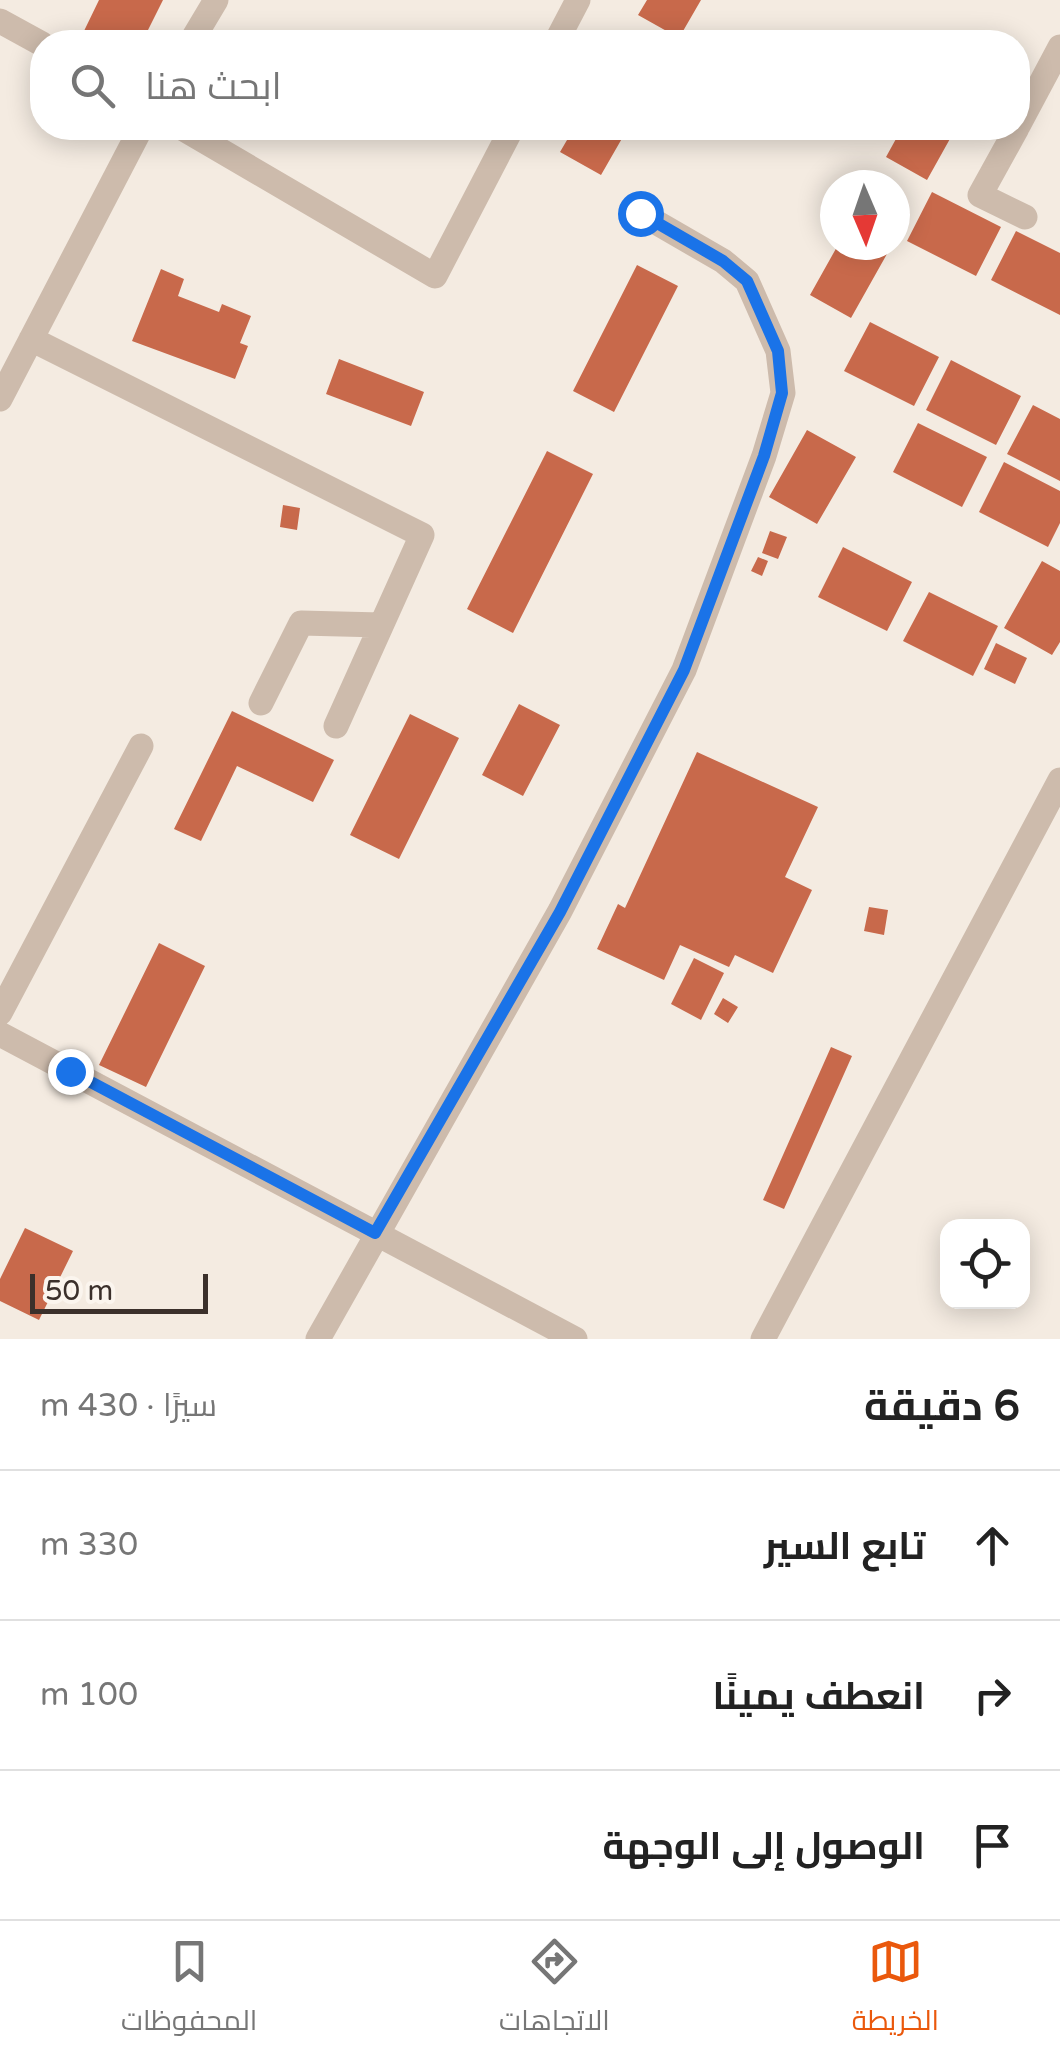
<!DOCTYPE html>
<html lang="ar">
<head>
<meta charset="utf-8">
<style>
  :root { --surface:#fff; --page:#f2f2f2; --text:#222; --muted:#767676; --line:#e0e0e0; --accent:#ea580c }
  body { margin:0; font-family:"Varela Round",Cairo,sans-serif; background:var(--page); color:var(--text); direction:rtl }
  .controls { position:absolute; right:30px; bottom:30px; display:grid; overflow:hidden; border-radius:20px; box-shadow:0 5px 25px #0003 }
  .controls button { width:90px; height:90px; display:grid; place-items:center; padding:0; border:0; border-bottom:2px solid var(--line); background:var(--surface); color:var(--text); font:50px sans-serif }
  .compass { position:absolute; left:820px; top:170px; width:90px; height:90px; border-radius:50%; background:var(--surface); box-shadow:0 5px 25px #0003; rotate:178deg }
  .scale { position:absolute; left:30px; bottom:25px; width:178px; box-sizing:border-box; padding-left:10px; border:5px solid #3b302b; border-top:0; font-size:28px; line-height:35px; white-space:nowrap; color:#3b302b; -webkit-text-stroke:8px #fbf5ee; paint-order:stroke }
  .stop { position:absolute; width:30px; height:30px; margin:-22px; border:8px solid #1a73e8; border-radius:50%; background:#fff }
  .stop.end { background:#1a73e8; border-color:#fff; box-shadow:0 2px 10px #0008 }
  .list { margin:0; padding:0; list-style:none }
  h2 { display:flex; justify-content:space-between; align-items:center; height:130px; margin:0; padding:0 40px; font-size:42px }
  h2 small { font-size:32px; font-weight:400; color:var(--muted) }
  .list li { display:grid; grid-template-columns:65px 1fr auto; gap:30px; align-items:center; box-sizing:border-box; height:150px; padding:0 40px; border-top:2px solid var(--line) }
  .list b { display:block; font-size:38px; white-space:nowrap }
  .list em { font-size:32px; font-style:normal; color:var(--muted) }
  .icon { flex:none; width:55px; height:55px; fill:none; stroke:currentColor; stroke-width:2; stroke-linecap:round; stroke-linejoin:round }
  .map { position:relative; flex:none; width:1060px; height:1339px; overflow:hidden; direction:ltr }
  .search { position:absolute; background:var(--surface); box-shadow:0 5px 25px #0003; left:30px; right:30px; top:30px; height:110px; display:flex; align-items:center; gap:25px; box-sizing:border-box; padding:0 35px; border-radius:40px; color:var(--muted); font-size:38px }
  .sheet { height:580px; background:var(--surface) }
  nav { display:flex; justify-content:space-around; align-items:center; box-sizing:border-box; height:140px; border-top:2px solid var(--line); background:var(--surface); font-size:28px; color:var(--muted) }
  nav a { display:grid; justify-items:center; gap:5px }
  nav .on { color:var(--accent) }
  .map>svg:first-child { display:block }
  .building { fill:#c8694b }
  .lines { fill:none; stroke-linecap:round; stroke-linejoin:round }
  .minor { stroke:#cdbbac; stroke-width:25 }
  .route { stroke:#1a73e8; stroke-width:12 }
</style>
</head>
<body>
<div class="map">
<svg width="1060" height="1339" viewBox="0 0 1060 1339">
  <rect width="100%" height="100%" fill="#f4ebe1"/>
  <!-- building -->
  <path class="building" d="M99,0H163L142,42H108L84,31Z
    M647,0H701L679,38L638,15Z
    M574,128H628L601,175L560,152Z
    M902,128H956L927,180L886,157Z
    M932,192L1001,227L976,276L907,241Z
    M895,204L910,213L895,240Z
    M1016,231L1060,253V315L991,280Z
    M838,245H892L851,318L810,295Z
    M637,265L678,286L614,412L573,391Z
    M161,269L184,279L178,296L219,312L222,304L251,316L240,343L248,346L235,379L132,341Z
    M870,322L939,357L914,406L844,371Z
    M339,359L424,392L411,426L326,394Z
    M951,360L1021,396L996,445L926,410Z
    M1033,405L1060,419V481L1007,454Z
    M918,423L987,457L962,507L893,472Z
    M807,430L856,457L817,524L769,497Z
    M547,451L593,474L513,633L467,609Z
    M1004,462L1060,491V523L1048,547L979,512Z
    M283,505L300,508L297,530L280,527Z
    M770,531L787,537L778,559L762,553Z
    M843,547L912,582L887,631L818,597Z
    M758,557L768,561L762,576L751,571Z
    M1042,561L1060,571V642L1052,655L1004,628Z
    M929,592L998,626L973,676L903,641Z
    M996,643L1027,658L1015,684L984,669Z
    M519,704L560,725L523,796L482,775Z
    M232,711L334,760L313,802L237,766L201,841L174,829Z
    M410,714L459,738L399,859L350,835Z
    M697,752L818,807L785,877L812,890L773,973L735,955L729,967L680,945L664,980L597,949L618,904L625,908Z
    M869,907L888,910L884,935L864,931Z
    M159,943L205,966L146,1087L99,1065Z
    M694,958L724,973L701,1020L671,1004Z
    M723,998L738,1007L728,1023L714,1014Z
    M831,1047L852,1056L784,1209L763,1200Z
    M25,1228L73,1251L39,1320L0,1301V1279Z"/>
  <g class="lines">
    <!-- minor -->
    <path class="minor" d="M0,21L42,44
      M191,42L216,0
      M556,42L578,0
      M1018,126L1060,47
      M182,128L435,276L512,128
      M1017,128L980,195L1025,217
      M31,339L422,535L336,726
      M0,399L141,128
      M261,703L301,623L381,625
      M0,1013L141,746
      M0,1034L575,1339
      M318,1339L560,911L684,670L764,456L783,393L778,351L747,281L723,261L640,213
      M763,1339L1060,780"/>
  </g>
  <g class="lines">
    <!-- route -->
    <path class="route" d="M70,1071L375,1233L560,912L684,670L764,456L782,393L778,351L747,281L723,261L640,213"/>
  </g>
</svg>
<div class="controls">
<button><svg class="icon" aria-label="locate" viewBox="0 0 24 24"><circle cx="12" cy="12" r="6"/><path d="M12 2v4M12 18v4M2 12h4M18 12h4"/></svg></button>
</div>
<svg class="compass" viewBox="-18 -18 36 36"><path d="M0-13l5 13h-10z" fill="#e53935"/><path d="M0 13l5-13h-10z" fill="#767676"/></svg>
<div class="scale">50 m</div>
<div class="stop" style="left:640px;top:213px"></div>
<div class="stop end" style="left:70px;top:1071px"></div>
<div class="search"><svg class="icon" aria-label="search" viewBox="0 0 24 24"><circle cx="10" cy="10" r="6"/><path d="M15 15l6 6"/></svg>ابحث هنا</div>
</div>
<section class="sheet">
<h2>6 دقيقة<small>سيرًا · 430 m</small></h2>
<ul class="list">
<li><svg class="icon" aria-label="ahead" viewBox="0 0 24 24"><path d="M12 20V5M6 11l6-6 6 6"/></svg><div><b>تابع السير</b></div><em>330 m</em></li>
<li><svg class="icon" aria-label="right" viewBox="0 0 24 24"><path d="M7 20v-9h11M14 6l5 5-5 5"/></svg><div><b>انعطف يمينًا</b></div><em>100 m</em></li>
<li><svg class="icon" aria-label="arrive" viewBox="0 0 24 24"><path d="M6 21V4h12l-3 4 3 4H6"/></svg><div><b>الوصول إلى الوجهة</b></div></li>
</ul>
</section>
<nav>
<a class="on"><svg class="icon" aria-label="map" viewBox="0 0 24 24"><path d="M3 6l6-2 6 2 6-2v14l-6 2-6-2-6 2zM9 4v14M15 6v14"/></svg>الخريطة</a>
<a><svg class="icon" aria-label="directions" viewBox="0 0 24 24"><path d="M12 3l9 9-9 9-9-9zM9 14v-3h6M13 9l2 2-2 2"/></svg>الاتجاهات</a>
<a><svg class="icon" aria-label="saved" viewBox="0 0 24 24"><path d="M7 4h10v16l-5-4-5 4z"/></svg>المحفوظات</a>
</nav>
</body>
</html>
